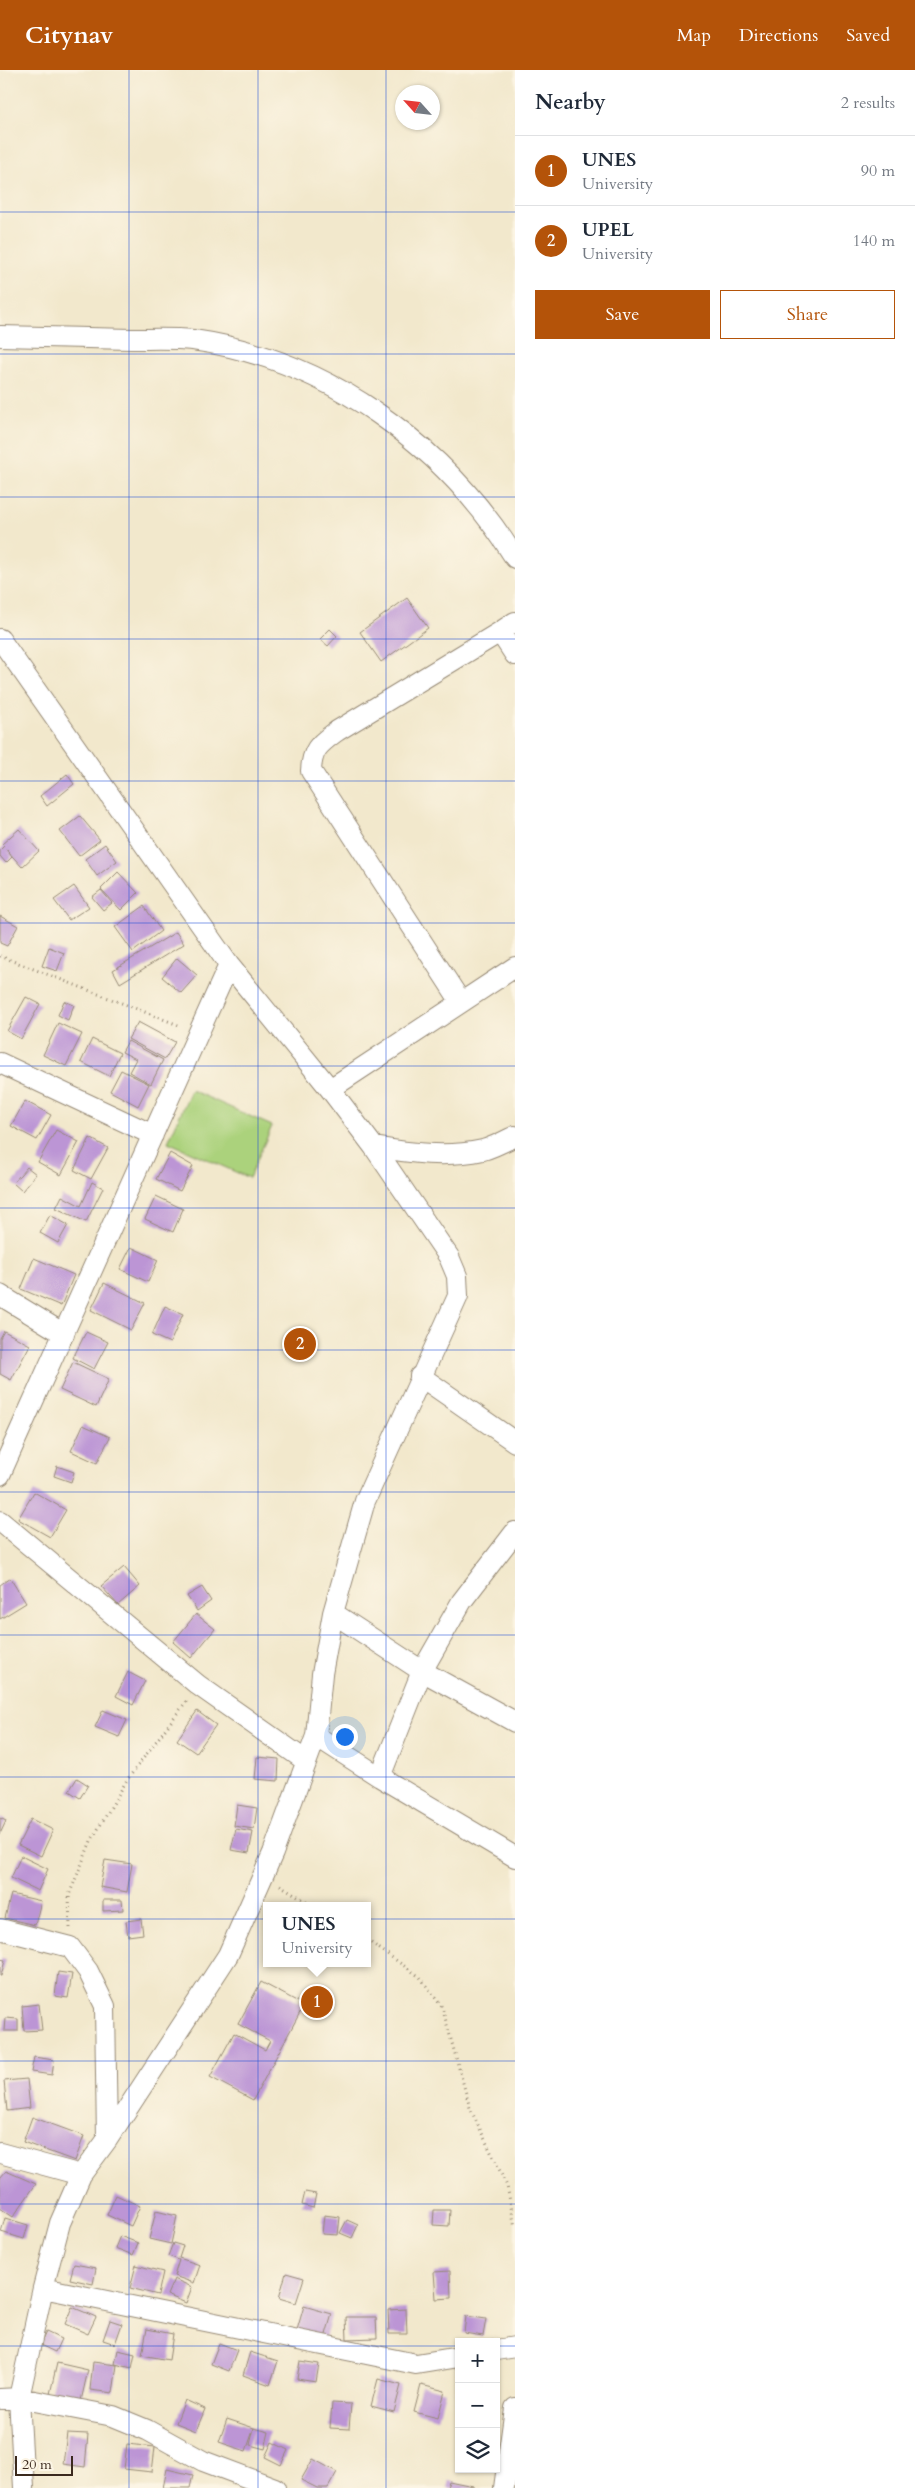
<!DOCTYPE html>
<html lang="en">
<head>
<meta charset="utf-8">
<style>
  :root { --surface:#fff; --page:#f2f2f3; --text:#1f2937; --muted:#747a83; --line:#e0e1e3; --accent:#b45309 }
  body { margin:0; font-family:Cardo,serif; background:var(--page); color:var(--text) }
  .controls { position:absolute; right:15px; bottom:15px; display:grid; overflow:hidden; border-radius:0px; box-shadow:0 1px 4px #0004 }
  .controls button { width:45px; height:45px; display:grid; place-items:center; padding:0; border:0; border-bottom:1px solid var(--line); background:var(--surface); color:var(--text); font:25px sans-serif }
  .compass { position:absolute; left:395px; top:15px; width:45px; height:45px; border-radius:50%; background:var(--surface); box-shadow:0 1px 4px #0004; rotate:297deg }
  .scale { position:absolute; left:15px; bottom:12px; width:58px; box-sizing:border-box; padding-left:5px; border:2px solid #3b2a1e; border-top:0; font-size:14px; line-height:18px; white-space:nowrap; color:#3b2a1e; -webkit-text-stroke:4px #fcf5e5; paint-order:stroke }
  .you { position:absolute; left:344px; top:1666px; width:18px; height:18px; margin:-12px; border:4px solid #fff; border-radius:50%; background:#1a73e8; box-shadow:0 0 0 8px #1a73e833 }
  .badge { display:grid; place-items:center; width:32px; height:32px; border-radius:50%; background:var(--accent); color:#fff; font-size:16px; font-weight:700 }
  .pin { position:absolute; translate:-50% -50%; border:2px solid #fff; box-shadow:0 1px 5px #0006 }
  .popup { position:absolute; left:263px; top:1832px; width:108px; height:65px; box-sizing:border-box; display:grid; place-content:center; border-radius:0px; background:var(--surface); filter:drop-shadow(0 1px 4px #0005); font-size:16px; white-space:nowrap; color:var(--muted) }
  .popup b { font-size:19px; color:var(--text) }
  .popup::after { content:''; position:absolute; left:50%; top:100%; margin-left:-10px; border:10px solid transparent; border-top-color:var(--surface) }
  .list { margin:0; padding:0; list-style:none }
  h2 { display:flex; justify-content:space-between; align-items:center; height:65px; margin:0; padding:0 20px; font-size:21px }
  h2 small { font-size:16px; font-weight:400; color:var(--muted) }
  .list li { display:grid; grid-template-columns:32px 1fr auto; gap:15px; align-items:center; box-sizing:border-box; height:70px; padding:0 20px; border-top:1px solid var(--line) }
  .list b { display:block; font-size:19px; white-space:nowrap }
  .list p { margin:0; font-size:16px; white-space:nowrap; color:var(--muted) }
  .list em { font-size:16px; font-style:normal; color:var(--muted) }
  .actions { display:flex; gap:10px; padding:15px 20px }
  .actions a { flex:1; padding:11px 0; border:1px solid var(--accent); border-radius:0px; text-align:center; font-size:18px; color:var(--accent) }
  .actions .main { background:var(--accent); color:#fff }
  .icon { flex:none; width:28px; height:28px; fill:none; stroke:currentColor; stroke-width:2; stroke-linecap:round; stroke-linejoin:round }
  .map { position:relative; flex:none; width:515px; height:2418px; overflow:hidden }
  header { display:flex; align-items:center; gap:30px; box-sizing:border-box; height:70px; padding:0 25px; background:var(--accent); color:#fff }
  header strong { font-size:24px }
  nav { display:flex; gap:28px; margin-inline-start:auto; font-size:18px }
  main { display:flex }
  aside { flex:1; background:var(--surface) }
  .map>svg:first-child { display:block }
  .green { fill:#abd27c; stroke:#737e4d }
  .building { fill:#bc95d5 }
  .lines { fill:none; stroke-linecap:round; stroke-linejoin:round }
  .minor-casing { stroke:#968975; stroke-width:22 }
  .path { stroke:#968975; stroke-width:3; stroke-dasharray:1 4; stroke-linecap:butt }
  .minor { stroke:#fff; stroke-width:20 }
  .grid { fill:none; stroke:#1d4ed8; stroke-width:1; stroke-opacity:0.55 }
</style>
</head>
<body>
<header>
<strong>Citynav</strong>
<nav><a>Map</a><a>Directions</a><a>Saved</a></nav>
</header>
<main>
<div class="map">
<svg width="515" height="2418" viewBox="0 0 515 2418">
  <rect width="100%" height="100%" fill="#fcf5e5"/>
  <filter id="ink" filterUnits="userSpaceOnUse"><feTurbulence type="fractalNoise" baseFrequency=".02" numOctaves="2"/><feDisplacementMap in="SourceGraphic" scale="10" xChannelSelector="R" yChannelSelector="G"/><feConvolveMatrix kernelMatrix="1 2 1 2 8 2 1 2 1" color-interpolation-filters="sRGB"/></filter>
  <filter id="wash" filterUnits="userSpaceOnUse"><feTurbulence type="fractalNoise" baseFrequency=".0096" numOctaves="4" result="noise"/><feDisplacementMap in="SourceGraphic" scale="20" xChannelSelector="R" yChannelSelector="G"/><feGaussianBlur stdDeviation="1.12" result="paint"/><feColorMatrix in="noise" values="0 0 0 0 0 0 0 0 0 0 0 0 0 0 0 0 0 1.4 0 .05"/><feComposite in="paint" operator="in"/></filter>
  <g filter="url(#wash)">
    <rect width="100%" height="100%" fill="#f2e8cc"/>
    <!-- green -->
    <path class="green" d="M191,1020L272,1056L249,1108L168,1072Z"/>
    <g id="blocks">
      <!-- building -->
      <path class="building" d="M407,528L428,558L381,592L360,562Z
        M330,559L337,566L328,576L320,569Z
        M67,704L74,714L47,736L40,726Z
        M80,746L100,770L79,786L60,761Z
        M19,759L39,781L22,797L6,779L12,787L6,793L0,786V780L4,776L2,774Z
        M105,774L117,791L97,806L85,789Z
        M118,802L138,823L121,840L101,819Z
        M74,816L89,837L69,850L54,830Z
        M101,820L112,833L103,840L92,827Z
        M144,836L161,861L133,882L115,857Z
        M0,846L18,856L7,876L0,873Z
        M176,862L184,874L120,913L113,900Z
        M49,877L64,883L57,901L42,896Z
        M177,888L197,905L181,923L162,907Z
        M26,927L40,934L21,969L7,961Z
        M64,931L74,935L68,950L58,945Z
        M138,952L175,972L165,989L128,969Z
        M58,953L82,964L66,996L43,985Z
        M92,969L120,983L109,1006L81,992Z
        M128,971L163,990L151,1014L129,1002L136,989L122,982Z
        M121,1000L149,1014L138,1036L110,1021Z
        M25,1031L51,1045L37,1070L11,1056Z
        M56,1060L79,1072L61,1105L38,1092Z
        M90,1068L108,1078L91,1109L74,1100Z
        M170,1083L193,1096L180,1121L156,1109Z
        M27,1097L36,1104L22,1121L13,1113Z
        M92,1112L103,1118L86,1152L56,1138L62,1126L81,1136Z
        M156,1126L183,1139L173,1162L145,1149Z
        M50,1145L68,1155L58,1173L40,1163Z
        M131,1177L158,1190L148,1212L120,1199Z
        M34,1188L74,1205L61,1236L21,1219Z
        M104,1213L145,1233L131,1260L91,1240Z
        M165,1236L183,1244L170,1273L152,1265Z
        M4,1261L30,1275L11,1310L0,1304V1268Z
        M86,1262L108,1272L94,1299L73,1288Z
        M73,1292L109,1309L96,1337L60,1320Z
        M83,1355L110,1367L97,1393L71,1381Z
        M57,1396L74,1402L71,1412L54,1406Z
        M34,1422L66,1440L50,1467L18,1449Z
        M124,1497L140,1516L118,1535L101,1516Z
        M10,1508L26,1533L0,1549V1515Z
        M202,1517L211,1531L197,1541L187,1526Z
        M196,1544L215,1559L191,1588L173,1572Z
        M128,1602L145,1611L133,1635L116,1626Z
        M103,1640L127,1650L119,1667L95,1657Z
        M197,1641L216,1655L196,1683L177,1670Z
        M257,1687L279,1689L278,1711L255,1709Z
        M77,1708L88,1715L80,1728L69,1721Z
        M237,1735L257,1738L254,1759L234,1756Z
        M0,1748L6,1751L0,1764Z
        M31,1749L53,1760L41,1786L18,1775Z
        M236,1759L253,1762L249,1783L231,1780Z
        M21,1786L48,1799L38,1821L11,1808Z
        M105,1790L132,1794L127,1822L100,1817Z
        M11,1824L41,1831L35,1855L5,1848Z
        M103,1830H122L123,1840L103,1841Z
        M141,1849L143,1864L128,1866L126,1851Z
        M0,1889L5,1890L1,1906H0Z
        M58,1902L72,1904L68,1928L55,1926Z
        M261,1912L304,1935L253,2030L210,2007L234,1963L265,1980L270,1971L238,1954Z
        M39,1934L42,1960L24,1961L22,1936Z
        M5,1948L18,1949V1961H4Z
        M34,1987L54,1990L52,2005L31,2002Z
        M27,2009L30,2038L7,2041L4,2011Z
        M32,2047L84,2066L75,2091L23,2072Z
        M6,2101L36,2114L13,2147L0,2138V2108Z
        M305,2122L316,2124L313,2138L302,2135Z
        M116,2125L140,2136L131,2156L107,2145Z
        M434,2140H450L449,2156L433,2155Z
        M156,2141L177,2146L171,2174L149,2169Z
        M324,2145L340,2147L338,2165L322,2164Z
        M5,2148L28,2155L24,2169L1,2162Z
        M347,2150L358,2155L352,2168L340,2163Z
        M120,2166L138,2173L133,2185L115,2178Z
        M173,2173L183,2176L179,2188L200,2195L194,2213L174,2206L179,2190L168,2186Z
        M74,2194L96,2198L93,2214L70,2209Z
        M136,2195L163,2202L158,2225L130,2218Z
        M450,2201L451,2228L436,2229L434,2202Z
        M286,2203L304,2208L296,2233L279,2228Z
        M174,2209L192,2217L186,2233L167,2225Z
        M304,2236L332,2244L325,2268L297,2260Z
        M72,2237L96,2247L88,2264L65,2254Z
        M406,2239L407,2264H389L388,2240Z
        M466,2246L486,2249L483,2266L464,2263Z
        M346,2247H376L377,2268L347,2269Z
        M110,2250L122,2254L115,2274L103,2270Z
        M147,2259L173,2264L169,2290L142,2285Z
        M46,2262L61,2269L55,2282L40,2275Z
        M219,2273L237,2280L229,2301L211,2294Z
        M118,2280L135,2284L132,2298L115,2294Z
        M250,2282L278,2291L270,2315L243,2305Z
        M300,2291L319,2294L316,2312L297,2309Z
        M93,2292L117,2295L113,2323L90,2320Z
        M57,2293L88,2300L81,2331L50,2324Z
        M378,2309L401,2315L394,2342L371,2336Z
        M421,2315L445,2321L438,2348L414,2342Z
        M185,2330L205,2339L196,2361L176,2353Z
        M332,2333L351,2334L349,2359L330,2358Z
        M227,2349L254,2358L246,2381L219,2372Z
        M254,2358L269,2362L265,2379L250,2375Z
        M67,2363L88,2364L85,2397L63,2394Z
        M272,2372L288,2380L281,2395L265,2387Z
        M127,2374L155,2377L152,2402L124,2399Z
        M313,2389L337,2402L328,2418H317L301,2410Z
        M167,2399L193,2405L190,2418H163Z
        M449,2411L473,2416V2418H447Z"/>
    </g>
  </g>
  <g filter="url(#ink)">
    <use href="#blocks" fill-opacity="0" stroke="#968975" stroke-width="1"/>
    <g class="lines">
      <!-- minor casing -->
      <g class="minor-casing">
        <path id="minor" d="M0,266C44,267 88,268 132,269C152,269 173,268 193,270C327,289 444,374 515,488
          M500,562L515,552
          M0,569L229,895L330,1019L374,1077L449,1187L457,1206L458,1226L365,1431L333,1543L322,1604L316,1666L273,1783L228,1885L107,2070L81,2105L60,2153L43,2218L19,2328L24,2418
          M461,932L311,701C312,678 320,674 337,661L500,562L515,585
          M0,993L153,1065
          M330,1019L515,897
          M374,1077C410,1083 446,1088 483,1080C494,1077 505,1071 515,1066
          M0,1225L64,1264
          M420,1306L515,1372
          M0,1405L229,895
          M0,1451L198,1615L306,1691
          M333,1543L422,1601L515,1652
          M316,1666L380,1707L515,1787
          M380,1707L422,1601L462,1531L515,1462
          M0,1859L70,1877L88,1901L105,1936L107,2070
          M0,2083L81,2105
          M43,2218L416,2294L459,2287
          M496,2280L515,2277
          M0,2329L19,2328L113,2346L147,2360L203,2391L275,2418
          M504,2418L515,2338"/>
      </g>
      <!-- path -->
      <path class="path" d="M0,886L181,956
        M280,1815L314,1836
        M70,1858L69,1825L91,1771L127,1710L188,1629
        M367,1870L420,1907L442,1937L470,2038L507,2116L515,2157"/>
      <!-- minor -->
      <use href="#minor" class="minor"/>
    </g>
  </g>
  <!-- grid -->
  <path class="grid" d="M129,0V2418M258,0V2418M386,0V2418M0,142H515M0,284H515M0,427H515M0,569H515M0,711H515M0,853H515M0,996H515M0,1138H515M0,1280H515M0,1422H515M0,1565H515M0,1707H515M0,1849H515M0,1991H515M0,2134H515M0,2276H459M496,2276H515"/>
</svg>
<div class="controls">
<button>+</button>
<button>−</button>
<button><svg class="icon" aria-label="layers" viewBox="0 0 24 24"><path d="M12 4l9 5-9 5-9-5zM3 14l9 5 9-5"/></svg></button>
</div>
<svg class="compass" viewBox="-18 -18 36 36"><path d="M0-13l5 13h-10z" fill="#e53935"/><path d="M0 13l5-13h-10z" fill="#747a83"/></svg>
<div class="scale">20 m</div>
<div class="you"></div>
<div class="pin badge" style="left:317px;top:1932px">1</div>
<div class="popup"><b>UNES</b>University</div>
<div class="pin badge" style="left:300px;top:1274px">2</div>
</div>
<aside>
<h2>Nearby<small>2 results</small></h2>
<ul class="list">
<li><span class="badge">1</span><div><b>UNES</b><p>University</p></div><em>90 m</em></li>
<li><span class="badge">2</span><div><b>UPEL</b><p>University</p></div><em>140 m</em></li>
</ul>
<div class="actions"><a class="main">Save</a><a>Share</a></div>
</aside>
</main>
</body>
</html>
